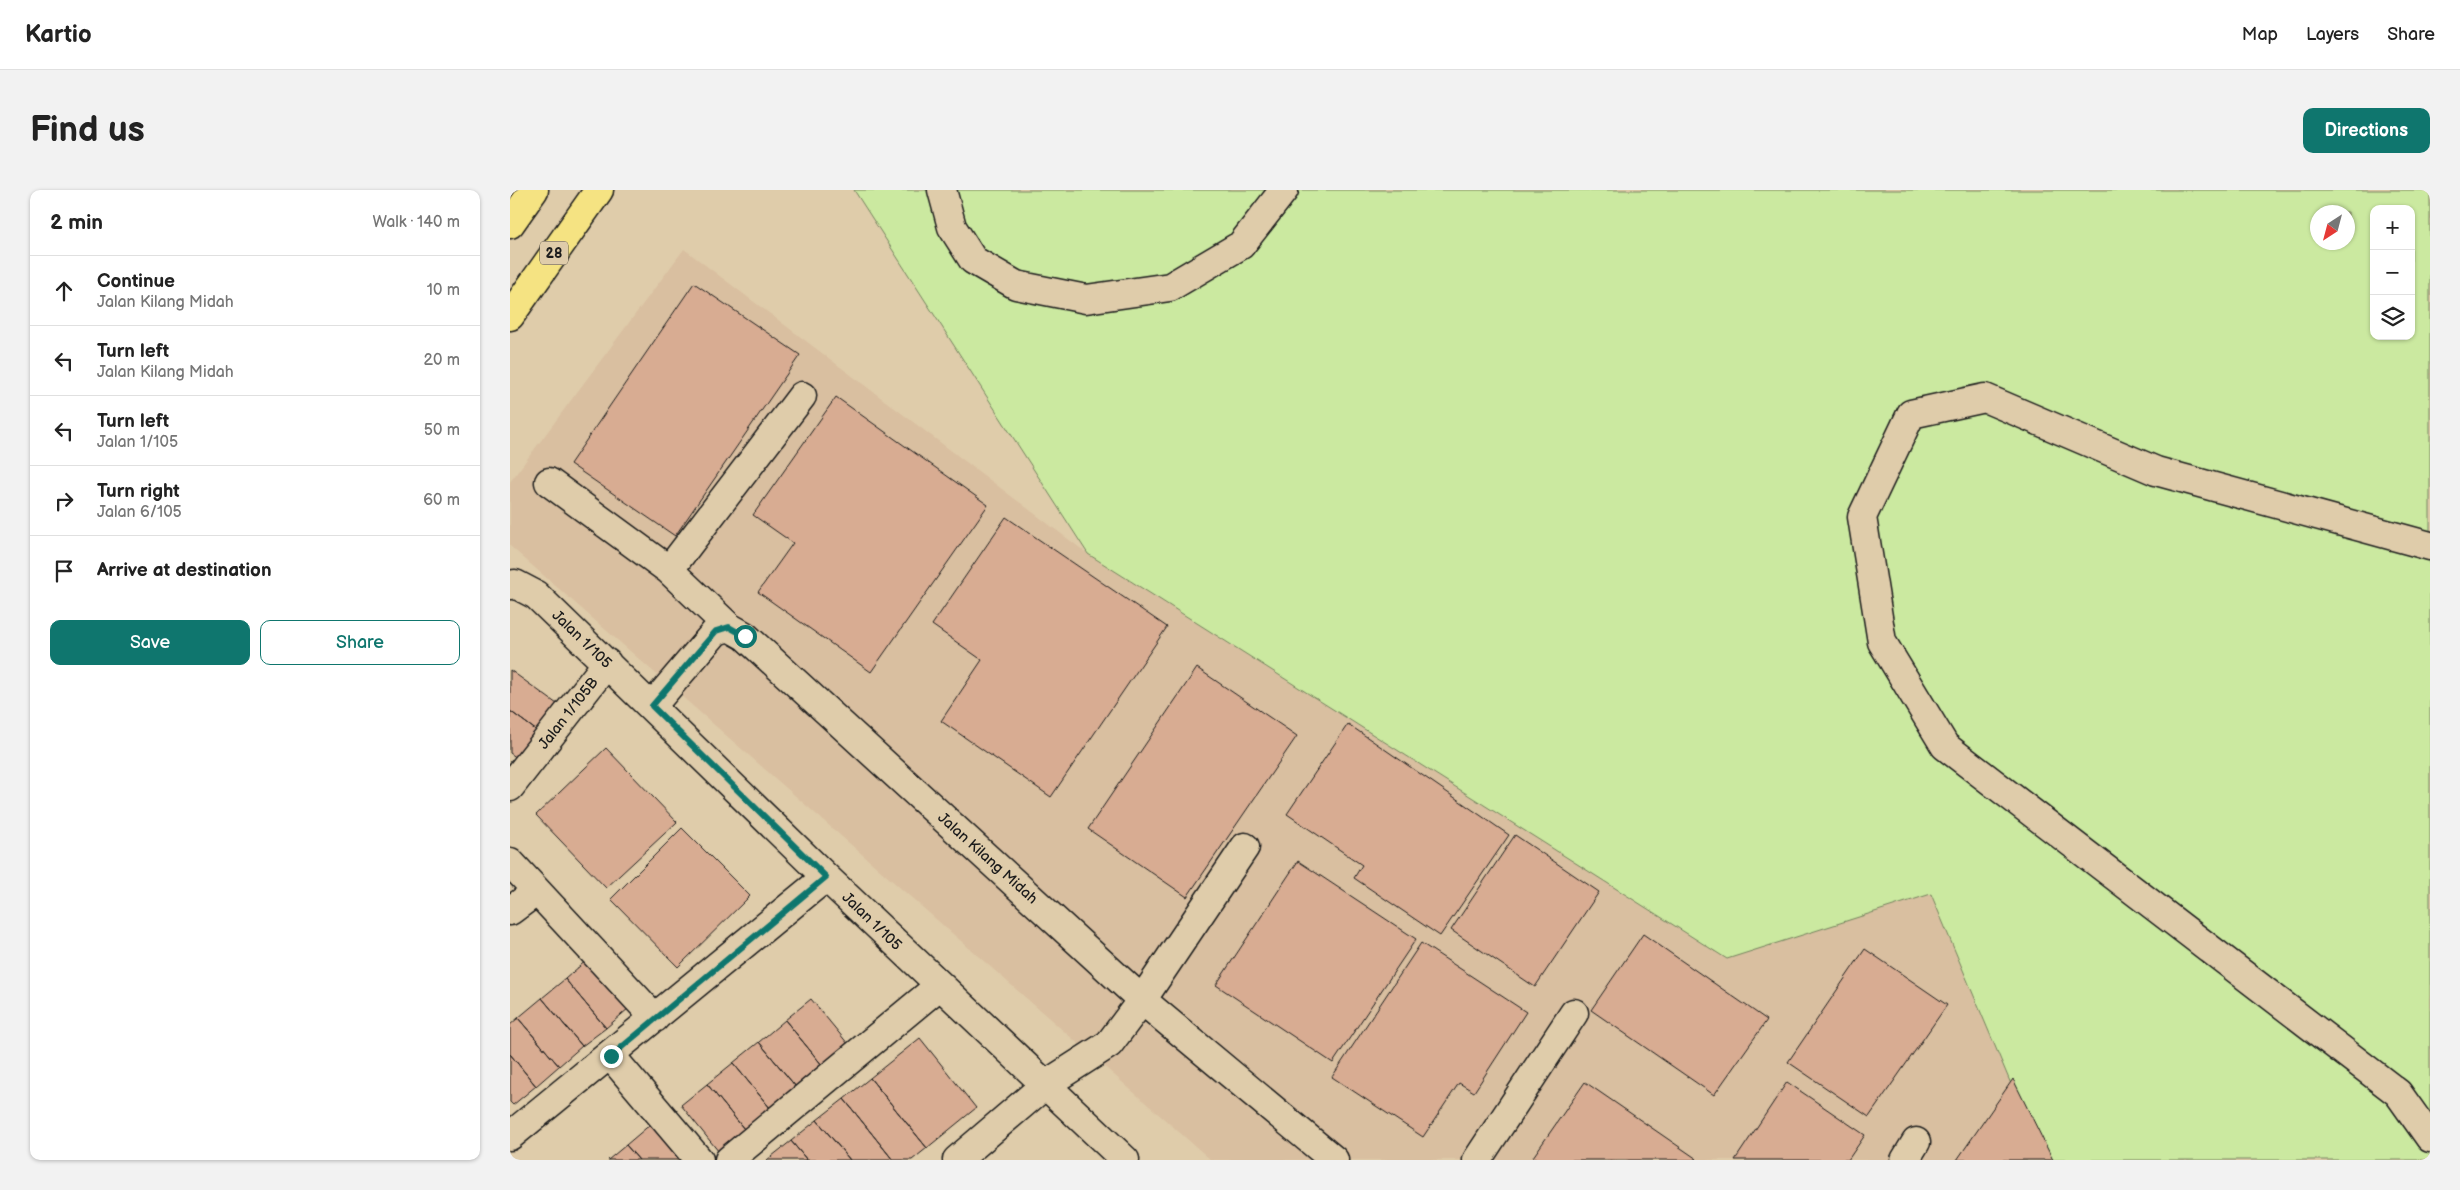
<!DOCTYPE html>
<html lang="en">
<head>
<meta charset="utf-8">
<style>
  :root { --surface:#fff; --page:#f2f2f2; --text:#222; --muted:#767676; --line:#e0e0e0; --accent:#0f766e }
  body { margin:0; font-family:"Balsamiq Sans",sans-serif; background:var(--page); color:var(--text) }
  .controls { position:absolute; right:15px; top:15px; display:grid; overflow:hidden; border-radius:10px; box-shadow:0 1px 4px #0004 }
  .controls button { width:45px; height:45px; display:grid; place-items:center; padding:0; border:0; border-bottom:1px solid var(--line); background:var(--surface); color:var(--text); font:25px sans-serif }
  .compass { position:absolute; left:1800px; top:15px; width:45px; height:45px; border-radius:50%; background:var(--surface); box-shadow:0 1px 4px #0004; rotate:216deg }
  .stop { position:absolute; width:15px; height:15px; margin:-11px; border:4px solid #0f766e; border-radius:50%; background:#fff }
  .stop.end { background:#0f766e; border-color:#fff; box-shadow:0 1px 5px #0008 }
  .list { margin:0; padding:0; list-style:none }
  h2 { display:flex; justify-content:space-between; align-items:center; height:65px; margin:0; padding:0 20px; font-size:21px }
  h2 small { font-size:16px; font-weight:400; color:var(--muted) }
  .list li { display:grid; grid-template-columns:32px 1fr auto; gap:15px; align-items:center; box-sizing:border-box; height:70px; padding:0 20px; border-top:1px solid var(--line) }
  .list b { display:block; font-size:19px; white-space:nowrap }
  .list p { margin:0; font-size:16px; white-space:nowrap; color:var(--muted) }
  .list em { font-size:16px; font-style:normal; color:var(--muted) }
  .actions { display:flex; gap:10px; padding:15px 20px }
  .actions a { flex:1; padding:11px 0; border:1px solid var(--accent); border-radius:10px; text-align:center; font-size:18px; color:var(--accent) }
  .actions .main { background:var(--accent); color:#fff }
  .icon { flex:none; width:28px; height:28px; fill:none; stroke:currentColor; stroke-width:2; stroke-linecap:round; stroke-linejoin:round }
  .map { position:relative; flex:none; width:1920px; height:970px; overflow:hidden; border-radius:10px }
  header { display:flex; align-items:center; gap:30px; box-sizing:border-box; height:70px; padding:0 25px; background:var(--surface); border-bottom:1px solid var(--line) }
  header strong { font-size:24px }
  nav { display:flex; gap:28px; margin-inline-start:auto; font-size:18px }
  .intro { display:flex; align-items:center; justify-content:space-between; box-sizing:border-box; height:120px; padding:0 30px }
  h1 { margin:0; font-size:35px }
  .button { padding:12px 22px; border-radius:10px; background:var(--accent); color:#fff; font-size:18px; font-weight:700 }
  main { display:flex; gap:30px; padding:0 30px }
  aside { flex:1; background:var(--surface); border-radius:10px; box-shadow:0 1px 4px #0004 }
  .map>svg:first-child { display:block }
  .built { fill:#d9bfa0 }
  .green { fill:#cbe9a0; stroke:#74825e; fill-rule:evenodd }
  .building { fill:#d8ac92; stroke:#1c1c1c }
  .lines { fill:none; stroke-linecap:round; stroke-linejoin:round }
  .minor-casing { stroke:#1c1c1c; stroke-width:31 }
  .highway-casing { stroke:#1c1c1c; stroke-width:31 }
  .minor { stroke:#dfccaa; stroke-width:28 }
  .highway { stroke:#f5e382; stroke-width:28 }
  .route { stroke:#0f766e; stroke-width:6 }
  .labels { text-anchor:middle; stroke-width:4; stroke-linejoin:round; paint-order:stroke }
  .shield { fill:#dfccaa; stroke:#565147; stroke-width:1 }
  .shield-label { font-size:14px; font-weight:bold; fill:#1c1c1c }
  .street-label { font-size:15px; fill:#1c1c1c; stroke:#dfccaa }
</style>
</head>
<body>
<header>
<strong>Kartio</strong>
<nav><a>Map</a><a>Layers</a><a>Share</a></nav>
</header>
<div class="intro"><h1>Find us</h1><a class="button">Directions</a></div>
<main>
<aside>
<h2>2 min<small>Walk · 140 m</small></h2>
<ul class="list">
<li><svg class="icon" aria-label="ahead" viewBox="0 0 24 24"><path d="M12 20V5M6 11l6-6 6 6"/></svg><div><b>Continue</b><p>Jalan Kilang Midah</p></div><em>10 m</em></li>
<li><svg class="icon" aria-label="left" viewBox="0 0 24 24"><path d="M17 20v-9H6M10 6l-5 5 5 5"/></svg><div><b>Turn left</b><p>Jalan Kilang Midah</p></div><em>20 m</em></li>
<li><svg class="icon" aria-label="left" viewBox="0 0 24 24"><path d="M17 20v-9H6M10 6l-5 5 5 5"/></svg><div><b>Turn left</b><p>Jalan 1/105</p></div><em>50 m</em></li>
<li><svg class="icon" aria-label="right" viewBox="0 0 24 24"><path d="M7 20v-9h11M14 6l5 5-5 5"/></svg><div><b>Turn right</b><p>Jalan 6/105</p></div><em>60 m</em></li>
<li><svg class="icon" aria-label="arrive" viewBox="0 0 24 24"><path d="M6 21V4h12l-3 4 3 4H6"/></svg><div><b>Arrive at destination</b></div></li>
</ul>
<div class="actions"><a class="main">Save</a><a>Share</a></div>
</aside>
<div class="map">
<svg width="1920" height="970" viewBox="0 0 1920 970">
  <rect width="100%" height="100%" fill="#dfccaa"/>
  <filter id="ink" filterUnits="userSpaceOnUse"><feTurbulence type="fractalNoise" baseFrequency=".02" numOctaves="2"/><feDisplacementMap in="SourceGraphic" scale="10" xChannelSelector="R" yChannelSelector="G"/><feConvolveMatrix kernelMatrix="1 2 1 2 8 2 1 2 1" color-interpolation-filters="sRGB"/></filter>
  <g filter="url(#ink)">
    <!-- built -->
    <path class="built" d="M174,59L578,364L1217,768L1421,704L1533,970H701L0,356V292Z"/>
    <!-- green -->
    <path class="green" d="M344,0H1920V970H1533L1421,704L1217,769L578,364ZM1864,19H1901V146H1864ZM1808,22H1838V52H1808Z"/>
    <!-- building -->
    <path class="building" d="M184,93L290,165L165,346L60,274Z
      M326,207L478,315L361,482L248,402L283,353L243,325Z
      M496,327L657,437L541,607L431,531L472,470L422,435Z
      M687,478L787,546L677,707L578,639Z
      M0,480L47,514L27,541L0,521Z
      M0,521L27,541L7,568L0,563Z
      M838,534L999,645L930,746L844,688L852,675L777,624Z
      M96,558L167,632L96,698L26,625Z
      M172,638L240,706L168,777L101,709Z
      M1005,645L1089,702L1025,797L941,740Z
      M788,671L906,749L823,873L706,795Z
      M1133,744L1257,830L1204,905L1081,820Z
      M911,753L1016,822L964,902L949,893L913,947L822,887Z
      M1355,759L1437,815L1359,927L1278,872Z
      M78,769L119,818L96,838L55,789Z
      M55,789L96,838L72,856L32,808Z
      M32,808L72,856L49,876L8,828Z
      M301,809L343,860L317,881L275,830Z
      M8,828L49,876L26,896L0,864V835Z
      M275,830L317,881L291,903L249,852Z
      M410,848L466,918L417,958L360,888Z
      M249,852L291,903L265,924L223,873Z
      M0,864L26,896L3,915L0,912Z
      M223,873L265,924L239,945L197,894Z
      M360,888L417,958L402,970H383L334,909Z
      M1503,889L1543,970H1447Z
      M1075,892L1187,969L1186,970H1029L1023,967Z
      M1277,892L1355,945L1338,970H1225Z
      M197,894L239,945L213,967L171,915Z
      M334,909L383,970H340L307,930Z
      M307,930L340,970H297L281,951Z
      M142,933L173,970H129L116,955Z
      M281,951L297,970H257Z
      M116,955L129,970H98Z"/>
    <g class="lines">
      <!-- minor casing -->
      <g class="minor-casing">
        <path id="minor" d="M432,0L442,37L463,70L506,95L576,109L660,97L731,55L774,0
          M39,292L159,380L219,437
          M1920,356L1646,281L1475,208L1401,224L1352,327L1372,452L1435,556L1888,903L1920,948
          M159,380L292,206
          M0,395L5,394L26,405L316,687L615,970
          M142,516L206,441L219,437L235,446L632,810L824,970
          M0,597L97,473
          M0,672L145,828
          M0,721L27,701
          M101,866L189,970
          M0,946L316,687
          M219,970L429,796
          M447,970L535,895L599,854L632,810L735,657
          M967,970L1064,823
          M1395,970L1406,952"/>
      </g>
      <!-- highway casing -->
      <g class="highway-casing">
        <path id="highway" d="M0,34L24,0
          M0,126L89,0"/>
      </g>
      <!-- minor -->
      <use href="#minor" class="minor"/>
      <!-- highway -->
      <use href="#highway" class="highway"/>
    </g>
  </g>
  <g class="lines" filter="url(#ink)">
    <!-- route -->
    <path class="route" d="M101,866L316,687L142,516L206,441L219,437L235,446"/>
  </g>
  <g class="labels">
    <!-- shield labels -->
    <rect class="shield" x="30" y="51.5" width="28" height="23" rx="4"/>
    <g class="shield-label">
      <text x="44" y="68">28</text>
    </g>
    <!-- street labels -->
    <g class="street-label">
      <text transform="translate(72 449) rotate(44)" y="5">Jalan 1/105</text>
      <text transform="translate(58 523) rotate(-52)" y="5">Jalan 1/105B</text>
      <text transform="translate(478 668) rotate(42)" y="5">Jalan Kilang Midah</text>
      <text transform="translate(362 731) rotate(44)" y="5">Jalan 1/105</text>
    </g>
  </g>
</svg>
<div class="controls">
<button>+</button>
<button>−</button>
<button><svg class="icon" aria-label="layers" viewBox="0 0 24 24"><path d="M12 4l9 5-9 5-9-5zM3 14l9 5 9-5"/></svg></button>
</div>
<svg class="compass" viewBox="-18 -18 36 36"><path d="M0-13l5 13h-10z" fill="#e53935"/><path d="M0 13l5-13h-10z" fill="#767676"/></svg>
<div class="stop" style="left:235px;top:446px"></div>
<div class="stop end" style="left:101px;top:866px"></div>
</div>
</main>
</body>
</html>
